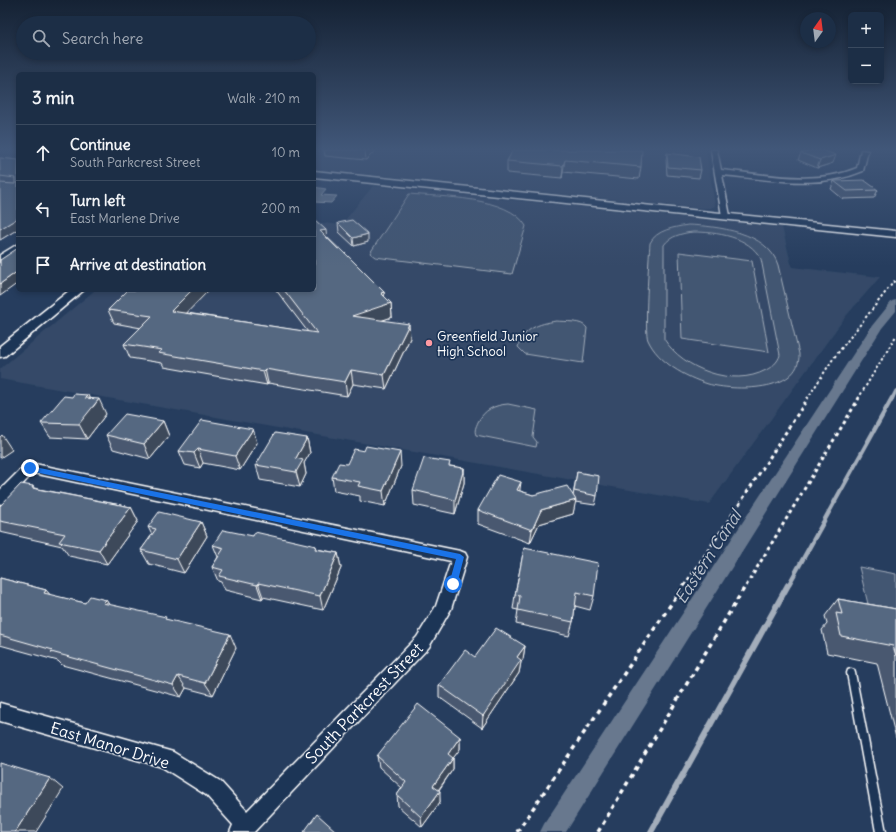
<!DOCTYPE html>
<html lang="en">
<head>
<meta charset="utf-8">
<style>
  :root { --surface:#1c2e46; --page:#25364d; --text:#f1f3f6; --muted:#a0a8b3; --line:#3a4a5f }
  body { margin:0; font-family:Delius,sans-serif; background:var(--page); color:var(--text) }
  .controls { position:absolute; right:12px; top:12px; display:grid; overflow:hidden; border-radius:6px; box-shadow:0 2px 6px #0003 }
  .controls button { width:36px; height:36px; display:grid; place-items:center; padding:0; border:0; border-bottom:1px solid var(--line); background:var(--surface); color:var(--text); font:20px sans-serif }
  .compass { position:absolute; left:800px; top:12px; width:36px; height:36px; border-radius:50%; background:var(--surface); box-shadow:0 2px 6px #0003; rotate:14deg }
  .stop { position:absolute; width:12px; height:12px; margin:-9px; border:3px solid #1a73e8; border-radius:50%; background:#fff }
  .stop.end { background:#1a73e8; border-color:#fff; box-shadow:0 1px 4px #0008 }
  .list { margin:0; padding:0; list-style:none }
  h2 { display:flex; justify-content:space-between; align-items:center; height:52px; margin:0; padding:0 16px; font-size:17px }
  h2 small { font-size:13px; font-weight:400; color:var(--muted) }
  .list li { display:grid; grid-template-columns:26px 1fr auto; gap:12px; align-items:center; box-sizing:border-box; height:56px; padding:0 16px; border-top:1px solid var(--line) }
  .list b { display:block; font-size:15px; white-space:nowrap }
  .list p { margin:0; font-size:13px; white-space:nowrap; color:var(--muted) }
  .list em { font-size:13px; font-style:normal; color:var(--muted) }
  .icon { flex:none; width:22px; height:22px; fill:none; stroke:currentColor; stroke-width:2; stroke-linecap:round; stroke-linejoin:round }
  .map { position:relative; flex:none; width:896px; height:832px; overflow:hidden }
  .search { position:absolute; background:var(--surface); box-shadow:0 2px 6px #0003; left:16px; top:16px; width:300px; height:44px; display:flex; align-items:center; gap:10px; box-sizing:border-box; padding:0 14px; border-radius:22px; color:var(--muted); font-size:15px }
  .panel { position:absolute; background:var(--surface); box-shadow:0 2px 6px #0003; left:16px; top:72px; width:300px; height:220px; border-radius:6px }
  .map>svg:first-child { display:block }
  .built { fill:#344a68 }
  .green { fill:#425672; stroke:#a0aab8; fill-rule:evenodd }
  .water { fill:#67788e; stroke:#a4aebb }
  .lines { fill:none; stroke-linecap:round; stroke-linejoin:round }
  .stream-far2 { stroke:#a4aebb; stroke-width:3.5 }
  .stream-far1 { stroke:#a4aebb; stroke-width:4.5 }
  .stream { stroke:#a4aebb; stroke-width:6 }
  .canal { fill:#67788e; fill-rule:evenodd }
  .lane-casing { stroke:#fff; stroke-width:3 }
  .street-casing { stroke:#fff; stroke-width:3 }
  .secondary-casing { stroke:#fff; stroke-width:3 }
  .path-far2 { stroke:#fff; stroke-width:2; stroke-dasharray:2.5 2.5; stroke-linecap:butt }
  .path-far1 { stroke:#fff; stroke-width:3; stroke-dasharray:3.5 3.5; stroke-linecap:butt }
  .path { stroke:#fff; stroke-width:3.5; stroke-dasharray:4.5 4.5; stroke-linecap:butt }
  .lane { fill:#1d3557; fill-rule:evenodd }
  .street { fill:#1d3557; fill-rule:evenodd }
  .secondary { fill:#1d3557; fill-rule:evenodd }
  .wall { fill:#49596f; stroke:#fff }
  .shaded-wall { fill:#3c485a; stroke:#fff }
  .building { fill:#556781; stroke:#fff }
  .route { fill:#1a73e8 }
  .poi-dot { fill:#ff9aa2; stroke:#1d3557; stroke-width:1.5 }
  .labels { text-anchor:middle; stroke-width:3.5; stroke-linejoin:round; paint-order:stroke }
  .poi-label { font-size:13px; fill:#fff; stroke:#1d3557; text-anchor:start }
  .near-street-label { font-size:16px; fill:#fff; stroke:#1d3557 }
  .near-water-label { font-size:17px; font-style:italic; fill:#bbc2cc; stroke:#1d3557 }
</style>
</head>
<body>
<div class="map">
<svg width="896" height="832" viewBox="0 0 896 832">
  <rect width="100%" height="100%" fill="#263d5e"/>
  <filter id="ink" filterUnits="userSpaceOnUse"><feTurbulence type="fractalNoise" baseFrequency=".025" numOctaves="2"/><feDisplacementMap in="SourceGraphic" scale="8" xChannelSelector="R" yChannelSelector="G"/><feConvolveMatrix kernelMatrix="1 2 1 2 8 2 1 2 1" color-interpolation-filters="sRGB"/></filter>
  <g filter="url(#ink)">
    <!-- built -->
    <path class="built" d="M314,150H706L715,206L710,208H697L314,169Z
      M373,186L782,227L792,267L880,277L846,316L709,504L0,379V369L95,290H314V222L341,225Z"/>
    <!-- green -->
    <path class="green" d="M409,194C439,197 509,196 526,226L512,274L375,257L370,253Z
      M688,225C717,226 768,232 778,265L799,354C801,393 733,391 708,384C685,377 658,362 648,340C644,333 649,256 650,243C656,230 675,227 688,225ZM693,232C716,232 749,236 761,259L780,355C778,362 772,367 766,370C733,388 683,369 664,339V245C670,236 683,233 693,232Z
      M679,252L752,261L769,352L682,339Z
      M556,321C565,322 582,320 587,328L583,363L525,354L518,347C524,328 538,324 556,321Z
      M508,404L537,410L533,437L537,442L536,447L476,435C474,430 476,427 478,422C484,410 494,405 508,404Z
      M859,567L896,574V609L868,604Z"/>
    <!-- water -->
    <path class="water" d="M314,187L326,189L321,195L337,196L331,203L314,202Z"/>
    <g class="lines">
      <!-- stream-far2 -->
      <path class="stream-far2" d="M892,399L896,391"/>
      <!-- stream-far1 -->
      <path class="stream-far1" d="M788,586L892,398"/>
      <!-- stream -->
      <path class="stream" d="M651,832L788,585"/>
      <!-- canal -->
      <path class="canal" d="M896,300V311L882,328L566,832H540L544,824L871,327L892,301Z"/>
      <!-- lane casing -->
      <g class="lane-casing">
        <path id="lane" d="M851,669L854,670L855,673L886,832H876L847,673L848,670Z"/>
      </g>
      <!-- street casing -->
      <g class="street-casing">
        <path id="street" d="M711,150H717L721,170C765,174 815,186 857,168L861,150L868,151L863,171C819,190 768,179 722,175L730,216L726,218L722,216Z
          M18,244V251L0,262V255Z
          M30,463L460,551L465,553L467,557L451,609L429,647L254,832H230L233,825L206,795L162,767L0,721V703L173,752L220,781L247,811L417,637L436,606L451,561L33,473L5,503L0,504V490L25,465Z"/>
      </g>
      <!-- secondary casing -->
      <g class="secondary-casing">
        <path id="secondary" d="M314,171L896,231V237L314,177Z
          M70,290H84L5,356L0,357V346Z"/>
      </g>
      <!-- path-far2 -->
      <path class="path-far2" d="M807,399L833,359L896,279
        M858,399L896,336"/>
      <!-- path-far1 -->
      <path class="path-far1" d="M684,586L746,494L808,398
        M746,586L859,398"/>
      <!-- path -->
      <path class="path" d="M517,832L684,585
        M598,832L746,585"/>
      <!-- lane -->
      <use href="#lane" class="lane"/>
      <!-- street -->
      <use href="#street" class="street"/>
      <!-- secondary -->
      <use href="#secondary" class="secondary"/>
    </g>
    <!-- wall -->
    <path class="wall" d="M324,150H376L366,160L325,156Z
      M513,150L641,167L639,179L563,172L562,178L507,173V161Z
      M667,153L701,170L699,178L667,175L666,160Z
      M801,153L833,163L817,168L798,160Z
      M0,158L18,160V229L0,240Z
      M834,181L878,190L874,198L843,199L831,189Z
      M338,223L368,242L354,246L339,232Z
      M327,237L384,292V297L391,303L392,317L382,320L410,338L386,389L353,384L347,396L268,383L267,385L164,367L162,363L130,358L124,344L141,328L114,323L108,310L187,313L308,332L276,290H314Z
      M89,399L106,414L87,439L50,437L41,423Z
      M163,421L169,436L150,459L113,449L106,435Z
      M253,429L257,443L240,470L203,463L200,468L185,465L179,451Z
      M307,438L310,453L304,463L306,474L300,487L260,480L256,465Z
      M347,464L401,466L385,506L360,501V496L334,491L332,477Z
      M450,466L464,468V483L455,514L414,505L413,490Z
      M577,472L597,496L595,505L575,502L573,514L539,524L530,543L478,524V510L520,491L533,495L573,496Z
      M33,486L34,488L131,507L138,521L107,564L69,556L62,546L0,532V506Z
      M201,522L207,536L184,573L149,564L141,550L152,535L148,527Z
      M253,536L316,546L317,549L338,553L341,568L323,610L263,597L262,599L225,590L221,582L218,581L212,567L218,557L213,545Z
      M524,548L594,596L590,610L575,606L573,622L569,636L516,624L518,610L513,609L515,595Z
      M0,578L46,590L50,595L85,603L106,600L109,605L168,620L236,648L213,695L186,688L181,697L62,665L58,661L0,645Z
      M838,599L896,609V738L877,663L827,653L822,630L827,624L825,616Z
      M525,646L523,659L521,662L519,673L482,728L439,697V685L475,657Z
      M460,737V749L453,758V769L439,790L440,802L422,827L398,806L397,795L402,788L379,767L377,756Z"/>
    <!-- shaded-wall -->
    <path class="shaded-wall" d="M365,150H376L366,160Z
      M836,155L833,163L817,168L820,160Z
      M565,160L562,178L563,166Z
      M18,218V229L0,240V229Z
      M326,230L327,243L320,231Z
      M368,234V242L354,246L353,238Z
      M18,271V283L0,296V284Z
      M192,290H209L175,325L171,311Z
      M384,292L385,305L391,303L392,317L353,330L352,316L381,293Z
      M409,324L410,338L386,389L384,375Z
      M265,369L268,383L267,385L263,371Z
      M351,370L353,384L347,396L345,382Z
      M88,395L93,407L99,399L106,414L87,439L79,424L85,398Z
      M163,421L169,436L150,459L144,444Z
      M253,429L257,443L240,470L235,456Z
      M2,435L12,450L0,458V437Z
      M307,438L310,453L304,463L306,474L300,487L296,472V458Z
      M198,449L203,463L200,468L194,453Z
      M400,452L401,466L385,506L383,491Z
      M464,468V483L455,514V500Z
      M521,482L519,496L517,490Z
      M576,500L573,514L539,524L530,543L532,530L541,510Z
      M131,507L138,521L107,564L99,550Z
      M201,522L207,536L184,573L177,559Z
      M338,553L341,568L323,610L320,596Z
      M258,583L263,597L262,599L257,585Z
      M46,590L57,603L44,593Z
      M106,600L115,613L103,603Z
      M230,634L236,648L213,695L205,683Z
      M525,646L523,659L521,662L519,673L482,728L483,716L517,657Z
      M178,676L186,688L181,697L173,685Z
      M460,737V749L448,765V754Z
      M453,758V769L434,796L433,786Z
      M50,778L63,789L36,832H15Z
      M440,791V802L422,827L421,817Z"/>
    <!-- building -->
    <path class="building" d="M513,150H642L641,167L565,160L563,166L507,161Z
      M812,150H822L836,155L820,160L801,153Z
      M667,153L699,157L701,170L668,167Z
      M0,158L18,160V218L0,229V183L15,184V178L0,176Z
      M864,180L878,190L847,191L834,181Z
      M314,219L326,230L320,231L338,249L340,248L384,292L381,293L391,303L352,316L409,324L384,375L351,370L345,382L265,369L263,371L158,353L162,350L124,344L152,316L108,310L128,290H192L171,311L317,333L284,290H314Z
      M352,220L368,234L353,238L338,223Z
      M18,248V271L0,284V260Z
      M74,394L88,395L85,398L99,399L79,424L41,423L64,396L72,397Z
      M125,414L163,421L144,444L106,435Z
      M202,420L253,429L235,456L198,449L194,453L179,451Z
      M275,433L307,438L296,458L303,460L296,472L256,465Z
      M366,446L400,452L383,491L358,486L360,482L332,477L339,463L347,464L354,449L364,451Z
      M424,458L450,462L449,466L464,468L455,500L413,490Z
      M577,472L599,476L597,496L574,491Z
      M498,475L521,482L517,490L533,495L567,486L576,500L541,510L532,530L478,510Z
      M21,484L33,486L32,488L131,507L99,550L59,542L65,534L0,521V506Z
      M159,512L201,522L177,559L141,550L156,529L148,527Z
      M223,530L253,536L255,532L316,546L315,549L338,553L320,596L258,583L257,585L219,576L223,570L212,567L224,548L213,545Z
      M524,548L598,563L594,596L577,592L573,622L518,610L520,596L515,595Z
      M0,578L46,590L44,593L85,603L90,596L106,600L103,603L166,617L165,619L230,634L205,683L178,676L173,685L51,652L53,650L0,635Z
      M838,599L896,609V656L893,646L841,636L836,613L842,614Z
      M496,628L525,646L517,657L521,660L483,716L439,685L465,650L475,657Z
      M418,704L460,737L448,754L453,758L433,786L440,791L421,817L397,795L406,782L377,756Z
      M0,763L50,778L15,832H0Z
      M317,814L337,832H304Z"/>
  </g>
  <!-- sky -->
  <linearGradient id="sky" x2="0" y2="1"><stop stop-color="#152234"/><stop offset="0.56" stop-color="#415779"/><stop offset="1" stop-color="#415779" stop-opacity="0"/></linearGradient>
  <rect width="896" height="266" fill="url(#sky)"/>
  <!-- route -->
  <path class="route" d="M27,466H30L460,554L464,557L457,584L453,588L449,584L456,559L30,471L27,470Z"/>
  <!-- markers -->
  <circle class="poi-dot" cx="429" cy="343" r="4"/>
  <g class="labels">
    <!-- poi labels -->
    <g class="poi-label">
      <text x="437" y="341">Greenfield Junior<tspan x="437" dy="15">High School</tspan></text>
    </g>
    <!-- near-street labels -->
    <g class="near-street-label">
      <text transform="translate(364 703) rotate(-46)" y="6">South Parkcrest Street</text>
      <text transform="translate(110 745) rotate(17)" y="6">East Manor Drive</text>
    </g>
    <!-- near-water labels -->
    <g class="near-water-label">
      <text transform="translate(708 557) rotate(-57)" y="6">Eastern Canal</text>
    </g>
  </g>
</svg>
<div class="controls">
<button>+</button>
<button>−</button>
</div>
<svg class="compass" viewBox="-18 -18 36 36"><path d="M0-13l5 13h-10z" fill="#e53935"/><path d="M0 13l5-13h-10z" fill="#a0a8b3"/></svg>
<div class="stop" style="left:453px;top:584px"></div>
<div class="stop end" style="left:30px;top:468px"></div>
<div class="search"><svg class="icon" aria-label="search" viewBox="0 0 24 24"><circle cx="10" cy="10" r="6"/><path d="M15 15l6 6"/></svg>Search here</div>
<section class="panel">
<h2>3 min<small>Walk · 210 m</small></h2>
<ul class="list">
<li><svg class="icon" aria-label="ahead" viewBox="0 0 24 24"><path d="M12 20V5M6 11l6-6 6 6"/></svg><div><b>Continue</b><p>South Parkcrest Street</p></div><em>10 m</em></li>
<li><svg class="icon" aria-label="left" viewBox="0 0 24 24"><path d="M17 20v-9H6M10 6l-5 5 5 5"/></svg><div><b>Turn left</b><p>East Marlene Drive</p></div><em>200 m</em></li>
<li><svg class="icon" aria-label="arrive" viewBox="0 0 24 24"><path d="M6 21V4h12l-3 4 3 4H6"/></svg><div><b>Arrive at destination</b></div></li>
</ul>
</section>
</div>
</body>
</html>
